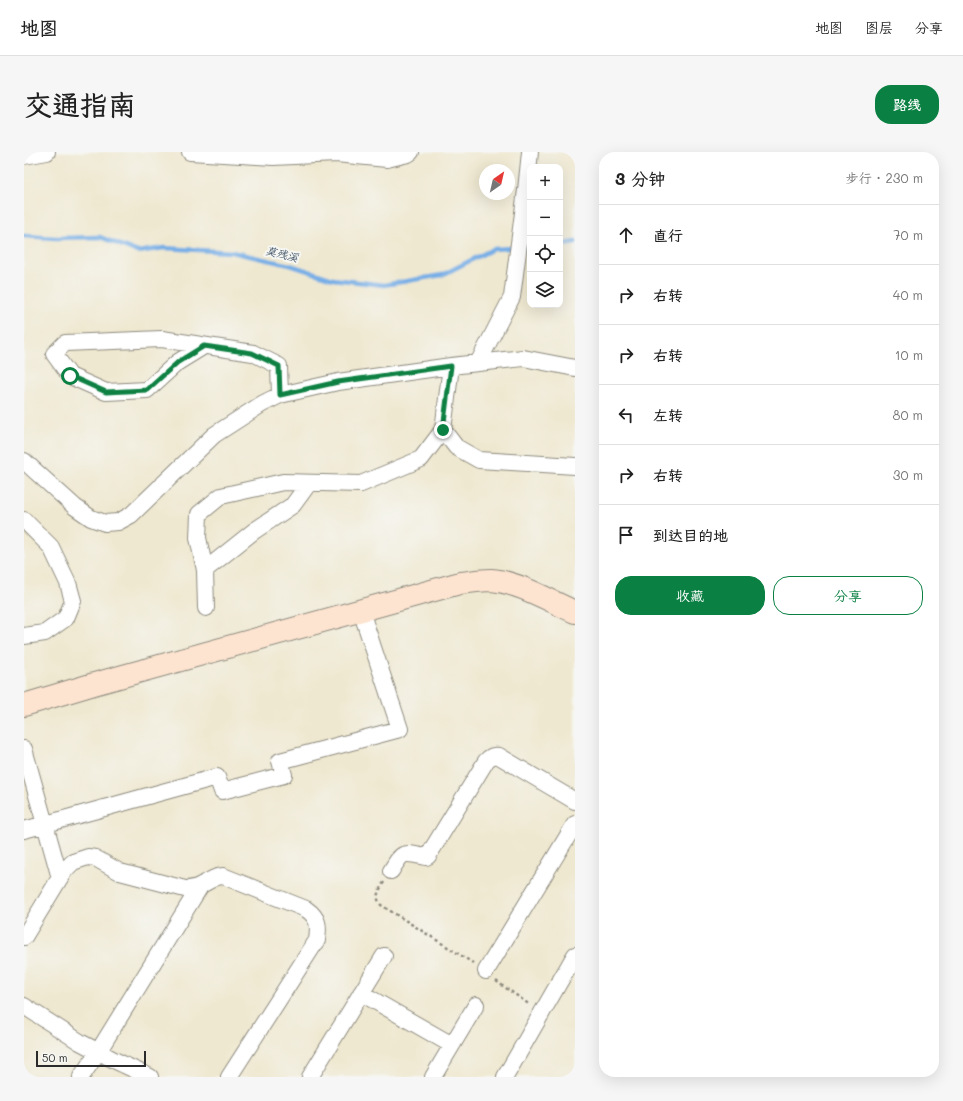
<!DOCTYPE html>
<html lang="zh">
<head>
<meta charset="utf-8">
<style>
  :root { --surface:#fff; --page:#f6f6f6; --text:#222; --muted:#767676; --line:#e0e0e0; --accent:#0b8043 }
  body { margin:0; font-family:Mali,"LXGW WenKai TC",sans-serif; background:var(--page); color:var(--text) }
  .controls { position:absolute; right:12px; top:12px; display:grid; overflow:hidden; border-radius:8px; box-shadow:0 4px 16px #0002 }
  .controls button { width:36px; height:36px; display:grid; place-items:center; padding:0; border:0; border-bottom:1px solid var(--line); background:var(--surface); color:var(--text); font:20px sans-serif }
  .compass { position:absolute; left:455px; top:12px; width:36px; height:36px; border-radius:50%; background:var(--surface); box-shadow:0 4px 16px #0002; rotate:34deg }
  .scale { position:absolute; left:12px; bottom:10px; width:110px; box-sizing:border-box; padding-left:4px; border:2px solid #2b2b2b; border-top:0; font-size:11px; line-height:14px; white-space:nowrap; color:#2b2b2b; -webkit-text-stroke:3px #f6f6f2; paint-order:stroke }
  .stop { position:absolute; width:12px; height:12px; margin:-9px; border:3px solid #0b8043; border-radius:50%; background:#fff }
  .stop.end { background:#0b8043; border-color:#fff; box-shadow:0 1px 4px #0008 }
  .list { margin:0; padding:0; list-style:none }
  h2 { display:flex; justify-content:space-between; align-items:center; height:52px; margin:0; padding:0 16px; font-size:17px }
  h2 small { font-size:13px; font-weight:400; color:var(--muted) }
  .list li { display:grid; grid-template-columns:26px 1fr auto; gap:12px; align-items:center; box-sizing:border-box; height:60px; padding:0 16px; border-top:1px solid var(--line) }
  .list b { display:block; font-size:15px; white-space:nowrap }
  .list em { font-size:13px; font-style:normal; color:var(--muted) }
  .actions { display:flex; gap:8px; padding:12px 16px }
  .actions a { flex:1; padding:9px 0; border:1px solid var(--accent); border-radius:16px; text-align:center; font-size:14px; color:var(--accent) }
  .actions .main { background:var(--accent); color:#fff }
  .icon { flex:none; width:22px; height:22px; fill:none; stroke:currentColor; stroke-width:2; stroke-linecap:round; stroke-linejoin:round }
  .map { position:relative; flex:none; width:551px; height:925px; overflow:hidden; border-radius:16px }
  header { display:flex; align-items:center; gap:24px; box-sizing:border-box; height:56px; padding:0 20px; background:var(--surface); border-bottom:1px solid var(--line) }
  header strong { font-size:19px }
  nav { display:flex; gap:22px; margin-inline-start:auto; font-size:14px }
  .intro { display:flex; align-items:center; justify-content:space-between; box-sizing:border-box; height:96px; padding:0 24px }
  h1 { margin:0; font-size:28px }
  .button { padding:10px 18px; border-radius:16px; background:var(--accent); color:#fff; font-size:14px; font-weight:700 }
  main { display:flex; gap:24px; padding:0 24px }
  aside { flex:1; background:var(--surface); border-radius:16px; box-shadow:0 4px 16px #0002 }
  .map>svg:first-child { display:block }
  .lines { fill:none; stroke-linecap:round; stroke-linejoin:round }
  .stream { stroke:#78afe6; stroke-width:4.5 }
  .street-casing { stroke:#8d8a7e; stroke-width:18 }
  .secondary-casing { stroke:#8d8a7e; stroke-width:24 }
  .path { stroke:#8d8a7e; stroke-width:2.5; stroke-dasharray:3 3; stroke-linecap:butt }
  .street { stroke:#fff; stroke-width:16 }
  .secondary { stroke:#fde4d0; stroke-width:22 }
  .route { stroke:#0b8043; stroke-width:5 }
  .labels { text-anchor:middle; stroke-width:4; stroke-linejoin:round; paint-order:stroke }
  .water-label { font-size:11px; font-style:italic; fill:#46596c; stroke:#f6f6f2 }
</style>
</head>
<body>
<header>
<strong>地图</strong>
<nav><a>地图</a><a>图层</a><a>分享</a></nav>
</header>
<div class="intro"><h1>交通指南</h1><a class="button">路线</a></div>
<main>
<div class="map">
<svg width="551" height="925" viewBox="0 0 551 925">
  <rect width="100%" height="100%" fill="#f6f6f2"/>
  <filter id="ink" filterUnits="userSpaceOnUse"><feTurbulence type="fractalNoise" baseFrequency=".025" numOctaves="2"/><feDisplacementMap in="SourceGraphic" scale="8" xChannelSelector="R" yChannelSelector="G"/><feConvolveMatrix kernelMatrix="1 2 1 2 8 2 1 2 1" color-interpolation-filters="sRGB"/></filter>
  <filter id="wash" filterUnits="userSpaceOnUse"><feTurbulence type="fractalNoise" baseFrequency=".012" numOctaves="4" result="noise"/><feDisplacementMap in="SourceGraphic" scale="16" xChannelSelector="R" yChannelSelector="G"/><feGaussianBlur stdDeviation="0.9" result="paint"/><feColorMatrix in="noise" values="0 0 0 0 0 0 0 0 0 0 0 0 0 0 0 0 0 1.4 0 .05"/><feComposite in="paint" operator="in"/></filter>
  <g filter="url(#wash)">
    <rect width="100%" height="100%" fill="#efe8d0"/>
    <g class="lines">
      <!-- stream -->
      <path class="stream" d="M0,84L32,86L76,85L114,100L140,96L208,100L266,113L309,127L360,133L418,123L469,97L506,95
        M536,93L551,90"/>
    </g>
  </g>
  <g filter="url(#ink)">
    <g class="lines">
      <!-- street casing -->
      <g class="street-casing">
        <path id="street" d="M166,0L249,5L312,2L363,7L384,2L387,0
          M0,4L23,0
          M180,194L154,210L123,238L82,240L46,224L30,202L41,191L138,187L229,201L255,214L256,243
          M454,211L488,145L502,38L506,0
          M427,214L419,278L432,295L455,308L551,314
          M0,309L51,355L67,366L81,371L94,370L107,363L190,283L238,252L256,243L314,230L427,214L499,206L551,216
          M0,368L27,395L44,431L49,449L42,466L21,481L0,484
          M181,418L230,379L269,353L285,331
          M182,456L181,418L174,386L175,362L197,344L259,330L337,332L397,307L419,278
          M0,597L36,726
          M0,678L193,625L198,639L260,623L256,609L376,577L337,459
          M367,719C379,699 378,700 402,705L404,704L462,609C466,605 468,603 475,604L551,649
          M0,785L40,719L49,710L64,705L71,706L96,720L161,737C167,737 172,736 177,733C185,730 190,724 199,724L282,757C295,766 295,774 293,788L205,925
          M462,819L551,672
          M337,841L428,893
          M0,854L56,890L92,909L126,925
          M57,925L74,900L177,733
          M286,925L360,804
          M409,925L452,853
          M481,925L551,803"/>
      </g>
      <!-- secondary casing -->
      <g class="secondary-casing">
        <path id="secondary" d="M0,553L70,532L436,431C446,430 457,428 467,428C494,430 526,449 551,460"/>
      </g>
      <!-- path -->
      <path class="path" d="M360,730C355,739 350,744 357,753L449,811
        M472,829L506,853"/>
      <!-- street -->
      <use href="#street" class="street"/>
      <!-- secondary -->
      <use href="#secondary" class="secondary"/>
    </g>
  </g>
  <g class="lines" filter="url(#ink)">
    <!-- route -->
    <path class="route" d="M46,224L82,240L123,238L154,210L180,194L228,201L255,214L256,243L314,230L427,214L419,278"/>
  </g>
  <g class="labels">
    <!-- water labels -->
    <g class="water-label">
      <text transform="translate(258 102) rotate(14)" y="4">莫残溪</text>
    </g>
  </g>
</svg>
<div class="controls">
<button>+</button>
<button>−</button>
<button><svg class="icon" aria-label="locate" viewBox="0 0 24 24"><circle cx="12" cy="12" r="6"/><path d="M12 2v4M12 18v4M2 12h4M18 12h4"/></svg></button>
<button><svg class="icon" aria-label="layers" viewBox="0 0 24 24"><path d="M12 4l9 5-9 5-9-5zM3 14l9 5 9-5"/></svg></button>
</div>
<svg class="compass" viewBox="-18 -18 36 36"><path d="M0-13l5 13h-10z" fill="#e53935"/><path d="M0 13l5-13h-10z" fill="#767676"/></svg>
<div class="scale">50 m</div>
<div class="stop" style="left:46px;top:224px"></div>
<div class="stop end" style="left:419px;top:278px"></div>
</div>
<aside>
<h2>3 分钟<small>步行 · 230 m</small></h2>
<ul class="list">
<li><svg class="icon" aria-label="ahead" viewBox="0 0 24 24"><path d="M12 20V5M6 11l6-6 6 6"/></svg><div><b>直行</b></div><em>70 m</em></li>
<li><svg class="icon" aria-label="right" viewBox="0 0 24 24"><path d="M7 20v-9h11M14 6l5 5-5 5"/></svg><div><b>右转</b></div><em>40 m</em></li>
<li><svg class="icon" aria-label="right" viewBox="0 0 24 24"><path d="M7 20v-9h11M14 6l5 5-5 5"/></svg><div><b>右转</b></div><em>10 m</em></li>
<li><svg class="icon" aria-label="left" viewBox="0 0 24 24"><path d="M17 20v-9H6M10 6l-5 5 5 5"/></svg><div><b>左转</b></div><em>80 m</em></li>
<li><svg class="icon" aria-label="right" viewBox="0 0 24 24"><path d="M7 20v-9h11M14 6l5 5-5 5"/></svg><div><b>右转</b></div><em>30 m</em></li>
<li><svg class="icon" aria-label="arrive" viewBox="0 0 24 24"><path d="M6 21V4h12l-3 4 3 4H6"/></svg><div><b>到达目的地</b></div></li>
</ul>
<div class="actions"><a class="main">收藏</a><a>分享</a></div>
</aside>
</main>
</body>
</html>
